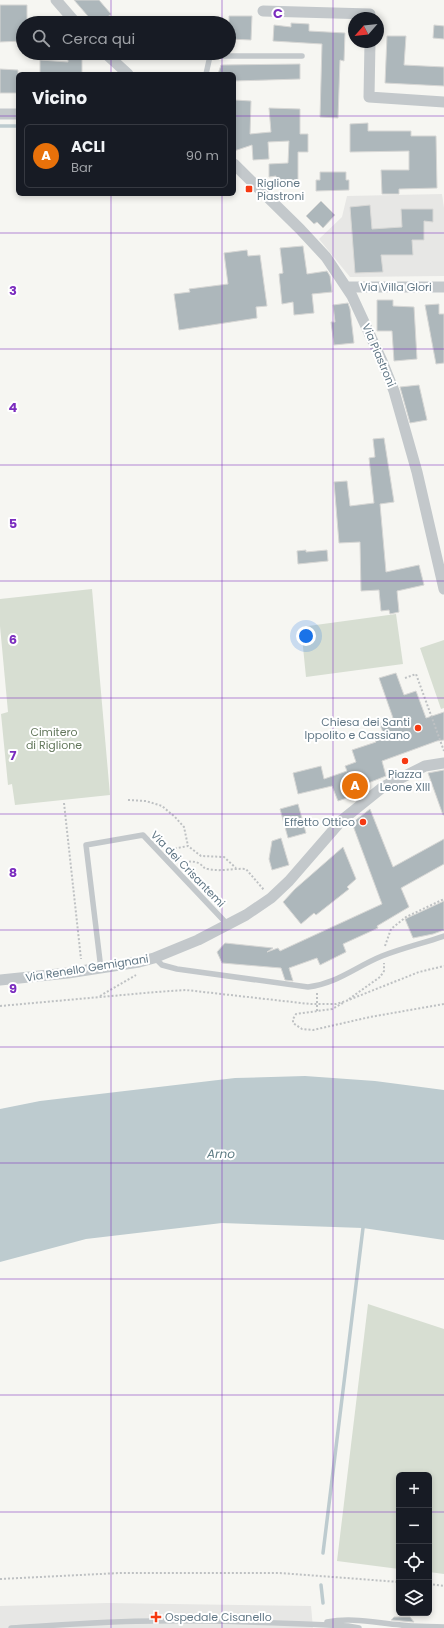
<!DOCTYPE html>
<html lang="it">
<head>
<meta charset="utf-8">
<style>
  :root { --surface:#171b24; --page:#242831; --text:#f1f3f6; --muted:#9ea1a6; --line:#363941; --accent:#0f766e }
  body { margin:0; font-family:Poppins,sans-serif; background:var(--page); color:var(--text) }
  .controls { position:absolute; right:12px; bottom:12px; display:grid; overflow:hidden; border-radius:6px; box-shadow:0 2px 6px #0003 }
  .controls button { width:36px; height:36px; display:grid; place-items:center; padding:0; border:0; border-bottom:1px solid var(--line); background:var(--surface); color:var(--text); font:20px sans-serif }
  .compass { position:absolute; left:348px; top:12px; width:36px; height:36px; border-radius:50%; background:var(--surface); box-shadow:0 2px 6px #0003; rotate:242deg }
  .you { position:absolute; left:306px; top:636px; width:14px; height:14px; margin:-10px; border:3px solid #fff; border-radius:50%; background:#1a73e8; box-shadow:0 0 0 6px #1a73e833 }
  .badge { display:grid; place-items:center; width:26px; height:26px; border-radius:50%; background:var(--accent); color:#fff; font-size:13px; font-weight:700 }
  .pin { position:absolute; translate:-50% -50%; border:2px solid #fff; box-shadow:0 1px 4px #0006 }
  .list { margin:0; padding:0; list-style:none }
  h2 { display:flex; justify-content:space-between; align-items:center; height:52px; margin:0; padding:0 16px; font-size:17px }
  h2 small { font-size:13px; font-weight:400; color:var(--muted) }
  .list li { display:grid; grid-template-columns:26px 1fr auto; gap:12px; align-items:center; box-sizing:border-box; height:64px; margin:0 8px 8px; padding:0 8px; border:1px solid var(--line); border-radius:6px }
  .list b { display:block; font-size:15px; white-space:nowrap }
  .list p { margin:0; font-size:13px; white-space:nowrap; color:var(--muted) }
  .list em { font-size:13px; font-style:normal; color:var(--muted) }
  .icon { flex:none; width:22px; height:22px; fill:none; stroke:currentColor; stroke-width:2; stroke-linecap:round; stroke-linejoin:round }
  .map { position:relative; flex:none; width:444px; height:1628px; overflow:hidden }
  .search { position:absolute; background:var(--surface); box-shadow:0 2px 6px #0003; left:16px; top:16px; width:220px; height:44px; display:flex; align-items:center; gap:10px; box-sizing:border-box; padding:0 14px; border-radius:22px; color:var(--muted); font-size:15px }
  .panel { position:absolute; background:var(--surface); box-shadow:0 2px 6px #0003; left:16px; top:72px; width:220px; height:124px; border-radius:6px }
  .map>svg:first-child { display:block }
  .built { fill:#e7e7e5 }
  .green { fill:#d7ded2 }
  .water { fill:#bdcbcf }
  .lines { fill:none; stroke-linecap:round; stroke-linejoin:round }
  .stream { stroke:#bdcbcf; stroke-width:3.5 }
  .building { fill:#adb7bb; stroke:#d7d7d5 }
  .path { stroke:#bec1c3; stroke-width:2; stroke-dasharray:2 2; stroke-linecap:butt }
  .service { stroke:#c3c8cb; stroke-width:5.5 }
  .minor { stroke:#c3c8cb; stroke-width:11 }
  .grid { fill:none; stroke:#7b2cbf; stroke-width:1; stroke-opacity:0.55 }
  .poi-dot { fill:#f63a12; stroke:#fff; stroke-width:1.5 }
  .labels { text-anchor:middle; stroke-width:4; stroke-linejoin:round; paint-order:stroke }
  .poi-label { font-size:11px; fill:#627886; stroke:#fff; text-anchor:start }
  .street-label { font-size:11px; fill:#627886; stroke:#fff }
  .park-label { font-size:11px; fill:#64785d; stroke:#fff }
  .water-label { font-size:12px; font-style:italic; fill:#5d7b83; stroke:#fff }
  .grid-label { font-size:13px; text-anchor:middle; font-weight:bold; fill:#7b2cbf; stroke:#fff; stroke-width:4; stroke-linejoin:round; paint-order:stroke }
</style>
</head>
<body>
<div class="map">
<svg width="444" height="1628" viewBox="0 0 444 1628">
  <rect width="100%" height="100%" fill="#f6f6f2"/>
  <!-- built -->
  <path class="built" d="M442,194L444,208V276L350,277L319,239L342,217L347,196Z
    M107,1603L311,1606L313,1628H0V1606Z"/>
  <!-- green -->
  <path class="green" d="M92,589L110,795L15,805L12,784L8,785L1,714L8,712L0,626V599Z
    M396,614L403,664L306,677L301,627Z
    M444,640V708L441,709L420,648Z
    M368,1304L444,1329V1574L429,1572V1475H399V1569L337,1561Z"/>
  <!-- water -->
  <path class="water" d="M305,1076L375,1081L444,1090V1240L363,1228L222,1223L86,1239L0,1262V1109L40,1101L235,1078Z"/>
  <g class="lines">
    <!-- stream -->
    <path class="stream" d="M0,126H18
      M323,1553L363,1228
      M321,1585L323,1603"/>
  </g>
  <!-- building -->
  <path class="building" d="M74,0H99L111,14L102,22L98,17L93,22Z
    M0,5H27V23H23V41L0,42Z
    M229,16H252L251,40L229,39Z
    M291,23L309,24V31L345,33L344,61L340,60L338,118L320,117L322,44L273,41L274,25L291,27Z
    M434,25L444,26V39L433,38Z
    M387,36H406L404,65L444,67V86L385,83Z
    M68,56L82,57V74H40V60L68,62Z
    M300,64V79L234,81V74H218L221,65Z
    M0,69L18,70V93H0Z
    M235,100L251,101L250,134L271,132L269,108L300,109V134H308V152H298V186H276V176L269,177V164L288,163L289,141L268,142L269,159L253,160L252,145L234,151Z
    M368,123V131H411V136H436L437,188L399,189V194H382L381,170H409V151L350,152V124Z
    M320,172H346V180H349V190L316,191V180H320Z
    M321,201L335,215L323,228L317,222L314,224L306,216Z
    M370,205L372,229L402,227L401,209H433V222L424,221V240H412L413,255H381L383,272L355,273L350,207Z
    M303,246L307,274L327,271L330,276L332,292L312,294L314,313L294,315L293,302L282,304L279,274L283,273L280,248Z
    M247,250L248,256L260,255L267,306L256,307L257,318L179,330L174,294L190,292L189,289L228,284L224,253Z
    M377,300H393V306L414,307L417,359L394,361L392,331H377Z
    M348,303L350,309L354,343L334,345L331,322H335L333,305Z
    M439,304V314H444V363L436,364L425,305Z
    M419,385L427,420L410,423L400,387Z
    M384,438L394,502L380,504L386,572L419,565L424,585L397,591L399,612L390,614L389,610L381,611L379,590L361,591L360,542L339,543L334,482L347,481L350,506L374,503L369,458L375,457L373,439Z
    M306,550V552L327,550L328,561L298,564L297,551Z
    M396,673L404,695L416,691L426,718L444,712V740L437,741L382,761L386,776L363,785L364,788L355,791L356,795L338,801L332,786L298,794L293,773L321,766L324,779L347,771L345,766L356,762L352,750L376,742L374,735L383,732L379,723L393,718L379,678Z
    M444,770V815H443L428,773Z
    M298,804L306,833L288,838L280,809Z
    M370,809L393,867L444,839V864L401,888L409,907L377,926L378,928L343,944L346,952L320,965L317,958L289,968L293,981L285,980L281,968L222,963L217,952L225,943L273,948L267,952L278,948L280,951L382,904L352,823Z
    M281,838L289,865L272,870L269,859L272,841Z
    M343,847L356,879L347,887L349,889L316,915L314,913L301,924L283,902L295,889Z
    M444,901V930L433,934L413,938L405,919Z
    M394,1617H410L414,1622L391,1620Z"/>
  <g class="lines">
    <!-- path -->
    <path class="path" d="M405,678L416,674L444,751
      M128,800L146,801L162,806L175,817L184,827L188,846
      M64,803L81,959
      M167,850L188,846L201,856L224,857L236,868
      M181,863C188,862 194,860 200,864C203,866 204,869 208,869C221,872 233,868 246,869L264,890
      M385,946L391,929L406,917L444,899
      M100,996L136,975
      M349,999L380,977L384,971V963
      M343,1003L332,1009L296,1014L293,1019V1023L302,1029L313,1030L370,1017L444,1004
      M0,1006L156,992L186,990L310,1004H336L346,1001L419,972L444,966
      M317,1011V993
      M0,1579L120,1573H280L399,1582
      M429,1584L444,1586"/>
    <!-- service -->
    <path class="service" d="M206,74L210,56H302
      M155,958L162,965L177,969L308,987C338,983 355,967 382,956C402,948 424,943 444,936
      M102,968L100,961L86,845L143,835L228,925
      M327,1622C352,1617 376,1623 401,1625C415,1627 430,1626 444,1627
      M11,1628C59,1625 108,1621 156,1621C220,1620 284,1623 348,1626L359,1628"/>
    <!-- minor -->
    <path class="minor" d="M56,0L76,23
      M263,11L370,14V18
      M370,42L369,97L444,102
      M105,53L128,74
      M0,114H18
      M234,164L300,229L326,257L352,296L382,361L394,391L417,472L444,589
      M347,287H444
      M0,980L68,973L139,962L154,958L198,940L246,915L271,898L289,881L342,820L383,787L425,766L444,763"/>
  </g>
  <!-- grid -->
  <path class="grid" d="M111,0V23M222,0V23M333,0V1628M111,53V74M222,53V74M0,116H18M234,116H444M111,194V1628M222,194V1628M0,233H444M0,349H444M0,465H444M0,581H444M0,698H444M0,814H444M0,930H444M0,1047H444M0,1163H444M0,1279H444M0,1395H444M0,1512H399M429,1512H444"/>
  <!-- markers -->
  <g class="poi-dot">
    <rect x="245" y="185" width="8" height="8" rx="2"/>
    <circle cx="418" cy="728" r="4"/>
    <circle cx="405" cy="761" r="4"/>
    <circle cx="363" cy="822" r="4"/>
    <path d="M154 1611h4v4h4v4h-4v4h-4v-4h-4v-4h4z"/>
  </g>
  <g class="labels">
    <!-- poi labels -->
    <g class="poi-label">
      <text x="257" y="187">Riglione<tspan x="257" dy="13">Piastroni</tspan></text>
      <text x="410" y="726" text-anchor="end">Chiesa dei Santi<tspan x="410" dy="13">Ippolito e Cassiano</tspan></text>
      <text x="405" y="778" text-anchor="middle">Piazza<tspan x="405" dy="13">Leone XIII</tspan></text>
      <text x="355" y="826" text-anchor="end">Effetto Ottico</text>
      <text x="165" y="1621">Ospedale Cisanello</text>
    </g>
    <!-- street labels -->
    <g class="street-label">
      <text x="396" y="291">Via Villa Glori</text>
      <text transform="translate(379 355) rotate(67)" y="4">Via Piastroni</text>
      <text transform="translate(188 869) rotate(46)" y="4">Via dei Crisantemi</text>
      <text transform="translate(87 968) rotate(-9)" y="4">Via Renello Gemignani</text>
    </g>
    <!-- park labels -->
    <g class="park-label">
      <text x="54" y="736">Cimitero<tspan x="54" dy="13">di Riglione</tspan></text>
    </g>
    <!-- water labels -->
    <g class="water-label">
      <text transform="translate(221 1154) rotate(1)" y="4">Arno</text>
    </g>
  </g>
  <g class="grid-label">
    <text x="278" y="18">C</text>
    <text x="13" y="295">3</text>
    <text x="13" y="412">4</text>
    <text x="13" y="528">5</text>
    <text x="13" y="644">6</text>
    <text x="13" y="760">7</text>
    <text x="13" y="877">8</text>
    <text x="13" y="993">9</text>
  </g>
</svg>
<div class="controls">
<button>+</button>
<button>−</button>
<button><svg class="icon" aria-label="locate" viewBox="0 0 24 24"><circle cx="12" cy="12" r="6"/><path d="M12 2v4M12 18v4M2 12h4M18 12h4"/></svg></button>
<button><svg class="icon" aria-label="layers" viewBox="0 0 24 24"><path d="M12 4l9 5-9 5-9-5zM3 14l9 5 9-5"/></svg></button>
</div>
<svg class="compass" viewBox="-18 -18 36 36"><path d="M0-13l5 13h-10z" fill="#e53935"/><path d="M0 13l5-13h-10z" fill="#9ea1a6"/></svg>
<div class="you"></div>
<div class="pin badge" style="left:355px;top:786px;background:#e8710a">A</div>
<div class="search"><svg class="icon" aria-label="search" viewBox="0 0 24 24"><circle cx="10" cy="10" r="6"/><path d="M15 15l6 6"/></svg>Cerca qui</div>
<section class="panel">
<h2>Vicino<small></small></h2>
<ul class="list">
<li><span class="badge" style="background:#e8710a">A</span><div><b>ACLI</b><p>Bar</p></div><em>90 m</em></li>
</ul>
</section>
</div>
</body>
</html>
